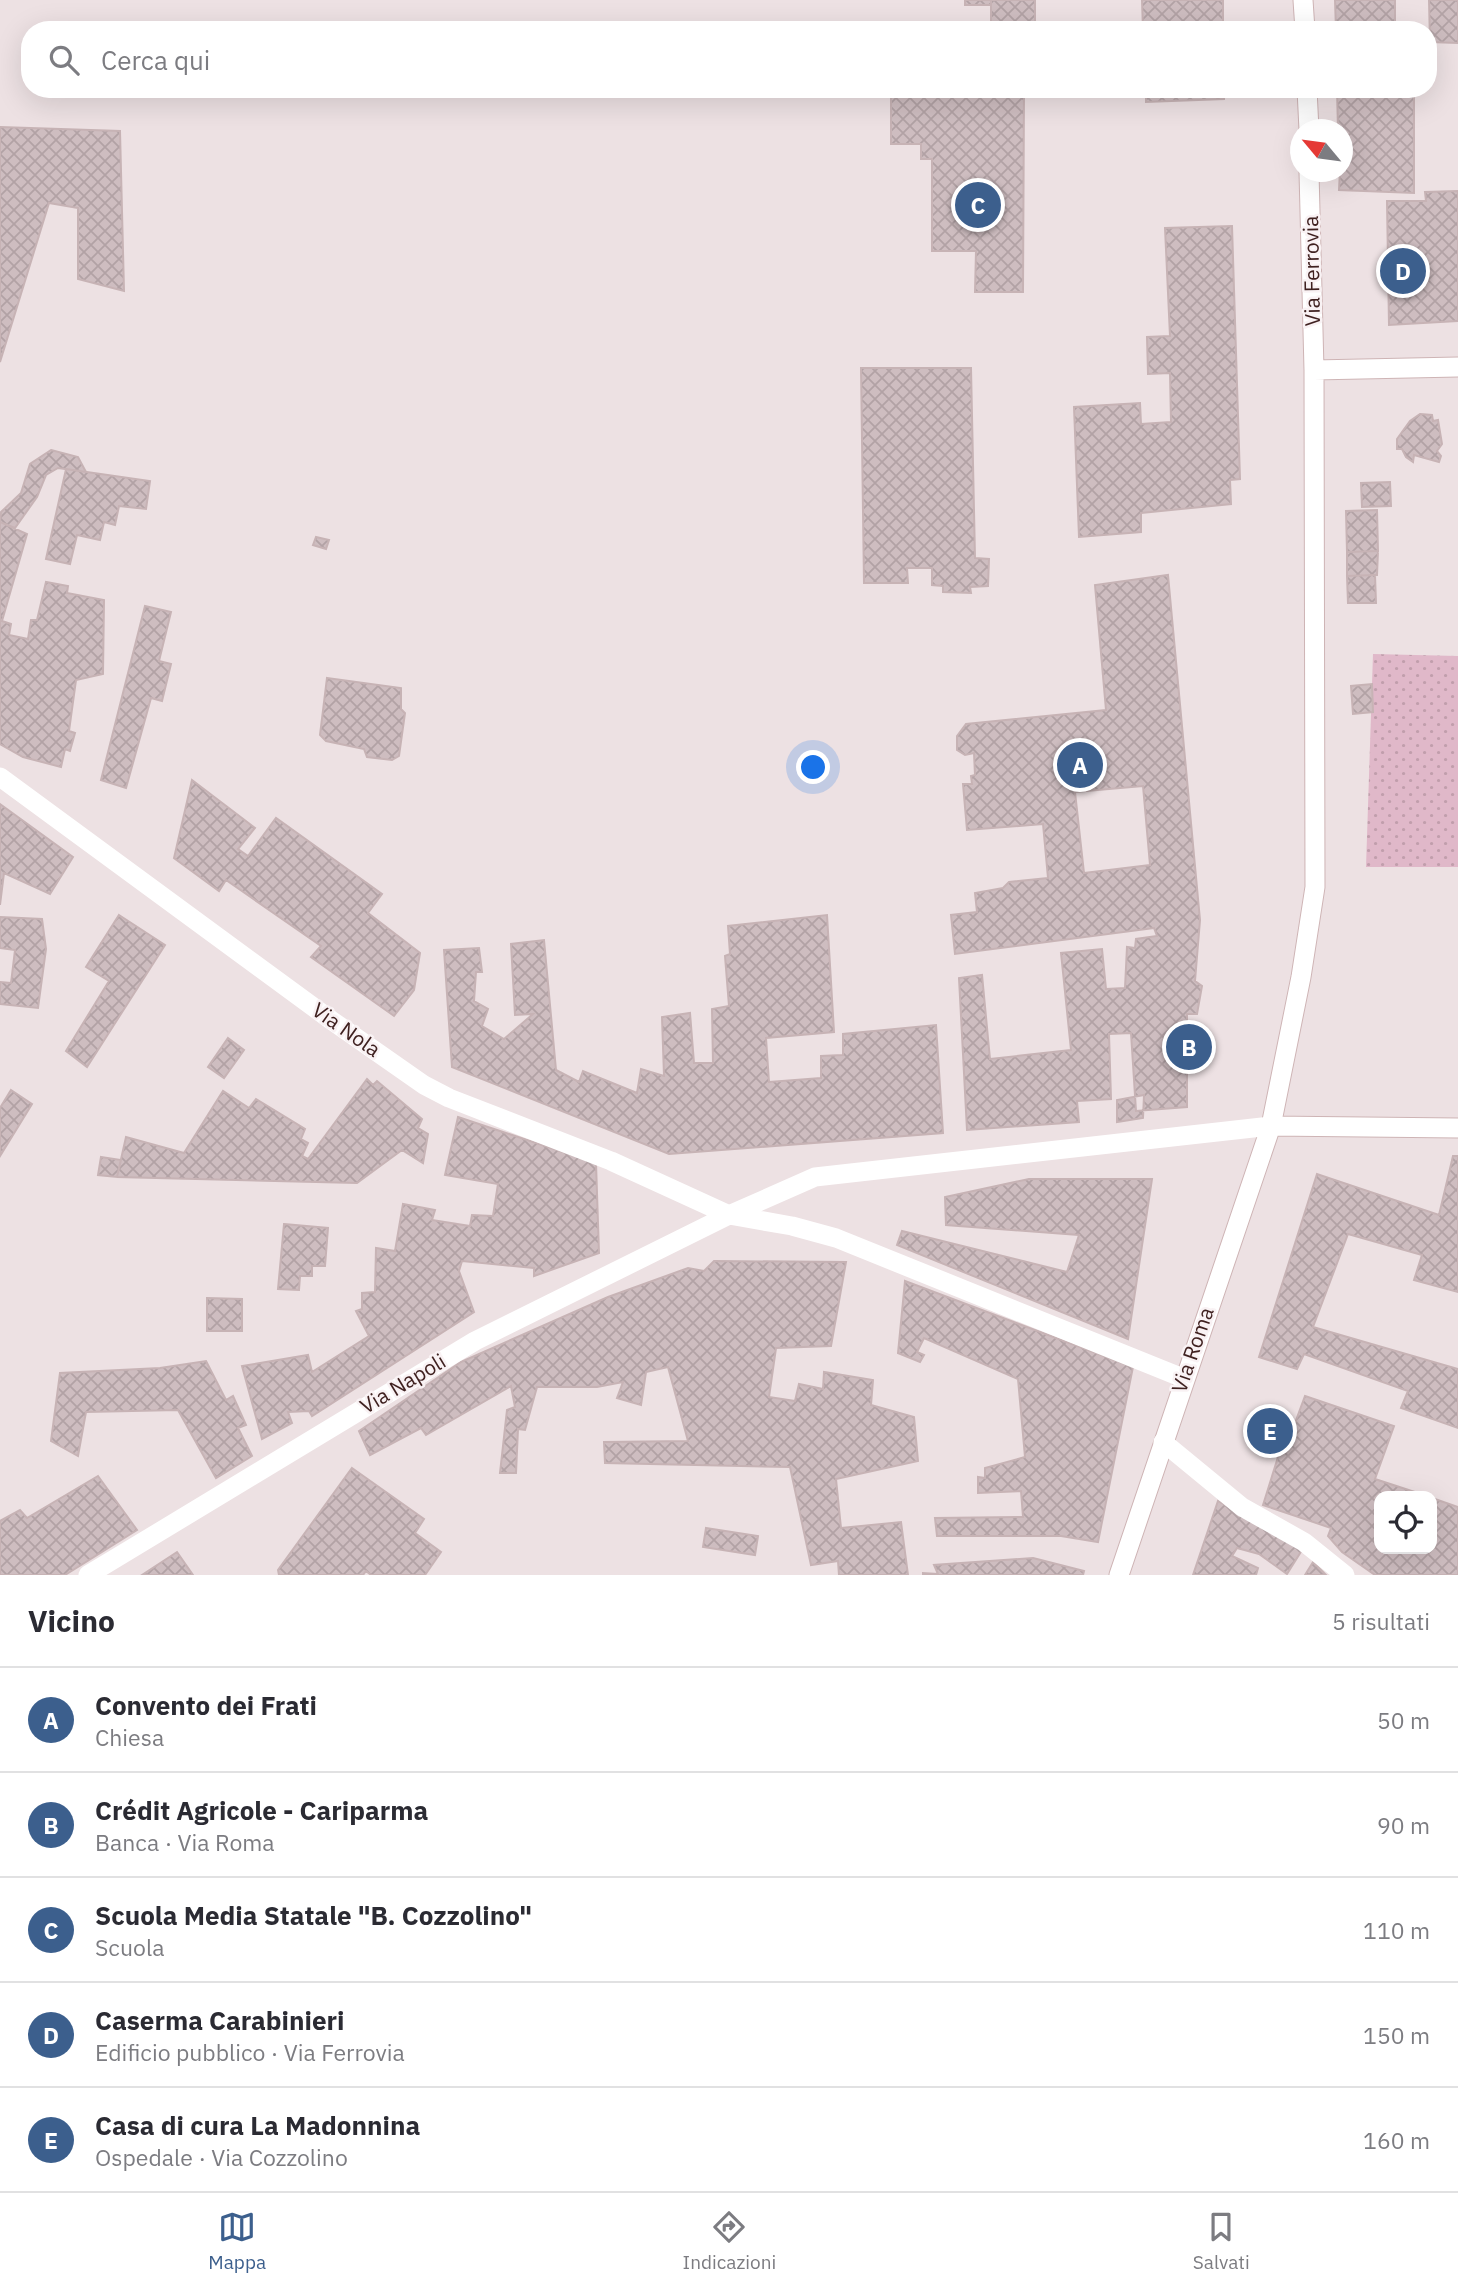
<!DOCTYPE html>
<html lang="it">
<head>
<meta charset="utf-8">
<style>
  :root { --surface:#fff; --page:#f7f7f7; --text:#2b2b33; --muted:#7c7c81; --line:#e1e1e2; --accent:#3c5f8d }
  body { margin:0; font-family:"IBM Plex Sans",sans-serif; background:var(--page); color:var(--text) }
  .controls { position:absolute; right:21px; bottom:21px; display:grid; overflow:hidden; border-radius:14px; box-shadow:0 7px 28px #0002 }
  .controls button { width:63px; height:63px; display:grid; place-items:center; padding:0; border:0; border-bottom:2px solid var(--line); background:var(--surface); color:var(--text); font:35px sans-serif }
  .compass { position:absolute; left:1290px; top:119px; width:63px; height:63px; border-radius:50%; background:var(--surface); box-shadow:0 7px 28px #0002; rotate:299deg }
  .you { position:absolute; left:814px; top:768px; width:24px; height:24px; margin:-18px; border:5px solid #fff; border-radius:50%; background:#1a73e8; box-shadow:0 0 0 10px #1a73e833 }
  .badge { display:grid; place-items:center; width:46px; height:46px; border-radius:50%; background:var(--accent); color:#fff; font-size:23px; font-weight:700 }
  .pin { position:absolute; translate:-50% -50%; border:4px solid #fff; box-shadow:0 2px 7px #0006 }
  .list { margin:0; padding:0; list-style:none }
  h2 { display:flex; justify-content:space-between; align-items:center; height:91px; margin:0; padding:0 28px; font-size:30px }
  h2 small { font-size:23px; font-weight:400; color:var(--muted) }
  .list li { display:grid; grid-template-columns:46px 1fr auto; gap:21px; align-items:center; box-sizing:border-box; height:105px; padding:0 28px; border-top:2px solid var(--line) }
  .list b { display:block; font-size:26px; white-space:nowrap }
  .list p { margin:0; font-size:23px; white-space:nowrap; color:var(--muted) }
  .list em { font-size:23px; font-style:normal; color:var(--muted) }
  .icon { flex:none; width:38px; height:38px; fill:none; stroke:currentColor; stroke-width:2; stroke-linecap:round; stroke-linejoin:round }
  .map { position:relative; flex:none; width:1458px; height:1575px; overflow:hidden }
  .search { position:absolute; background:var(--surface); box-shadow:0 7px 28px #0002; left:21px; right:21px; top:21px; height:77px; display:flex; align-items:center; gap:18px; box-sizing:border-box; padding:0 24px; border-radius:28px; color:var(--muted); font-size:26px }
  .sheet { height:616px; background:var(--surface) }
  nav { display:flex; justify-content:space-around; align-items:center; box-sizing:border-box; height:98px; border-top:2px solid var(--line); background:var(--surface); font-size:19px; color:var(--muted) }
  nav a { display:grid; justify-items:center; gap:4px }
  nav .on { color:var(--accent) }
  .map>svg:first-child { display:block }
  .park { fill:url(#park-dots) }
  .building { fill:url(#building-cross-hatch); stroke:#c7b3b5; stroke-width:2; fill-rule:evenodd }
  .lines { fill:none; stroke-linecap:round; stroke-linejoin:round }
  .secondary-casing { stroke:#ceb4b5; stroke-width:21 }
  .minor { stroke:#fff; stroke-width:19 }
  .secondary { stroke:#fff; stroke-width:19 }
  .labels { text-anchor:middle; stroke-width:5; stroke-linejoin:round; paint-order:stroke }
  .street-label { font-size:21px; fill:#3f2120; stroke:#f9f2f4 }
</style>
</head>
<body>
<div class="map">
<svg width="1458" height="1575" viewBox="0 0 1458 1575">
  <defs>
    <pattern id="park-dots" width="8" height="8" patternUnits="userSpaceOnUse" patternTransform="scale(1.75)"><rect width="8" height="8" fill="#e0b8c9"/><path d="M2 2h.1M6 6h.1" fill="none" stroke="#c19eac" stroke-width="1.8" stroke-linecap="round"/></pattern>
    <pattern id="building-cross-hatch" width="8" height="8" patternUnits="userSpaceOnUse" patternTransform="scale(1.75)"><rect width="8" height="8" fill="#cebdc0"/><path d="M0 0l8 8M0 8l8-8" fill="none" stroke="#b2a2a5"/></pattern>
  </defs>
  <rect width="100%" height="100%" fill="#ede1e3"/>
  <!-- park -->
  <path class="park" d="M1373,654L1458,656V867H1366Z"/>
  <!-- building -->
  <path class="building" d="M965,0H991V5H965Z
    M991,0H1035V30H991Z
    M1142,0H1223V30H1143Z
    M1335,0H1395V30H1336Z
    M1429,0H1458V43L1430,42Z
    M891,89H1024L1023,292H975L976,251H932V159H921V144H891Z
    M1146,89H1224V99L1146,102Z
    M1337,89H1414V193L1339,190L1342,130H1338Z
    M0,127L120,131L124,291L78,279V208L49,203L0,362Z
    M1458,191V321L1389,325L1387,201H1426L1425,192Z
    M1232,226L1240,479L1230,480L1231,504L1141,513V532L1079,537L1074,407L1140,403L1141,424L1171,422L1170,373L1148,374L1147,337L1170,336L1165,228Z
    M861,368H971L975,558L989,559L988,586L970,587L971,593L943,592V586L932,585V568H907L908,583H864Z
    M1420,414L1432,415L1433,421L1438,420L1442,444L1437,451L1441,456L1439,462L1414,455L1413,462L1406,457L1402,449H1397V439L1410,421Z
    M51,450L78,457L86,472L58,468L46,475L37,497L15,528L0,522L1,512L21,493L30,464Z
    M66,469L150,481L146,509L119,506L115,525L104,522L100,540L77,535L70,564L46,559Z
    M1390,482L1391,506L1362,507L1361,483Z
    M1377,510L1378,551L1347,552L1346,511Z
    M0,522L27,534L2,621L11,624L9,635L28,639L31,620H37L46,582L68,586L67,593L104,600L103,674L76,680L69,731L75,733L70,751L65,749L61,767L23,757L0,744Z
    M316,537L329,540L326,549L313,545Z
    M1378,551L1377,575L1347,576V552Z
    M1168,575L1200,920L1195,981L1202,986L1197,1014H1187V1107L1136,1111L1131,1033L1109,1034L1111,1099L1077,1101L1079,1122L967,1130L959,978L982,975L990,1059L1071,1050L1061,953L1102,949L1106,989L1125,988L1127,947L1135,948L1136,939L1157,936L1154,928L955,954L951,915L977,912L975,893L1003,888L1009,882L1048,878L1043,824L967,830L963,784H972L971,776L975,775L974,753L965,755L957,750V736L966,724L1106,710L1095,585ZM1143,786L1150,865L1084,873L1075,792Z
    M1375,575L1376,603H1348L1347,576Z
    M145,606L171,612L159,661L171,664L162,701L151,698L126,788L101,780Z
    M327,678L401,688V709L405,713L399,756L392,760L367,757L364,749L326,741L320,735Z
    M1372,684L1373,712L1353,714L1351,686Z
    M192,780L255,828L238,849L248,856L276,818L382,894L368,913L420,953L414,990L394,1016L311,957L321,946L226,880L219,891L174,858Z
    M0,804L73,857L50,894L4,873L0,905Z
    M119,915L165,945L87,1067L66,1051L109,981L86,967Z
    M827,915L834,1032L766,1038L769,1082L821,1078V1056L843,1055V1034L936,1025L943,1133L669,1154L452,1067L444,950L479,948L482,972H476L474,1001L488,1009L482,1026L504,1039L533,1014L515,1015L511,944L544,940L556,1070L579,1082L583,1071L637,1093L641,1069L664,1076L662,1017L690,1013L694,1063H713L712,1009L729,1006L725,956L730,954L728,926Z
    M0,917L42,919L46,949L38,1008L0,1004V982L11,983L15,950L0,948Z
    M228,1038L244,1050L224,1078L208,1067Z
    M367,1079L373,1085L377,1081L422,1119L418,1128L428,1134L423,1163L402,1150L357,1183L117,1177L126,1137L184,1153L223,1091L249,1108L256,1099L305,1129L301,1139L308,1143L302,1156L308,1159Z
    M11,1090L32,1104L0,1156V1108Z
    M1144,1095L1143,1118L1117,1122V1100Z
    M458,1117L596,1163L599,1253L534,1276V1268L462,1261L459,1271L474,1312L312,1416L309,1411L288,1412L292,1423L262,1439L242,1366L308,1355L312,1372L369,1336L356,1311L362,1309V1293L375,1292L376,1248L395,1251L403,1204L435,1210L432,1220L470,1226L472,1215L493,1216L498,1184L445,1175Z
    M1453,1156H1458V1292L1414,1280L1422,1255L1348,1234L1313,1327L1458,1369V1428L1401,1408L1408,1391L1304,1354L1297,1369L1259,1357L1317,1174L1439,1215Z
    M101,1157L121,1160L117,1177L98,1175Z
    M1029,1179H1152L1128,1339L897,1245L902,1231L1067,1272L1079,1235L946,1225L945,1197Z
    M284,1224L328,1228L325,1266H312V1276H300L299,1290L278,1289Z
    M714,1261L846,1262L831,1346L776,1348L769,1397L795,1401L799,1384L823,1389L824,1372L873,1380L871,1405L914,1417L918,1461L836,1479L841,1528L901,1522L908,1575H839L838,1561L811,1565L790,1467L605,1463L604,1442L688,1441L668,1367L646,1372L641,1405L617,1398L623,1382L597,1387H537L525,1430L518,1429L516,1473H500L507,1410L515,1407L511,1386L426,1435L421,1428L370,1455L359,1431L461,1362L608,1297L688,1268L704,1271Z
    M905,1281L1133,1367L1098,1542L1061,1536H937L935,1518L1023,1517L1021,1491L978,1493V1477L985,1478V1468L1025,1457L1018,1379L924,1338L917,1352L924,1355L920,1362L898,1353Z
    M207,1298L242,1299V1331H207Z
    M206,1361L226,1400L233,1396L246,1425L238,1428L252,1456L216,1478L178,1410L86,1412L78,1456L51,1441L60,1373L160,1368Z
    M1305,1396L1394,1426L1375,1479L1427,1496H1379V1549H1432V1498L1458,1507V1575H1375L1342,1552L1328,1536L1331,1528L1263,1505L1289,1422L1295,1423Z
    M352,1468L424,1519L415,1533L441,1552L425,1575H371L366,1571L363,1575H279L278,1570Z
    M98,1476L137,1530L65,1575H0V1521L20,1510L27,1518Z
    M1218,1501L1260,1522L1302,1550L1287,1574L1259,1554L1237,1548L1232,1556L1258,1568L1256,1575H1193Z
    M706,1528L758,1536L755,1555L703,1547Z
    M177,1552L193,1575H142Z
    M1033,1558L1084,1571L1083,1575H923V1573L938,1574L934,1565Z
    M1313,1562L1326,1575H1305Z"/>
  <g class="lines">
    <!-- secondary casing -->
    <g class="secondary-casing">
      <path id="secondary" d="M1303,0L1305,30
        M1307,89L1309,130
        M1314,370L1458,367
        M1271,1126L1458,1128
        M1119,1575L1271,1126L1301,977L1315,887L1314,370L1309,172"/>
    </g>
    <!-- minor -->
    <path class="minor" d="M0,777L331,1020L424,1085L449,1098L611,1161L729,1215L792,1226L836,1238L1183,1378
      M1163,1442L1242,1507L1304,1542L1345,1575
      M88,1575L475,1341L729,1215L815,1177L1271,1126"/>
    <!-- secondary -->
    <use href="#secondary" class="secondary"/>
  </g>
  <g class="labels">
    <!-- street labels -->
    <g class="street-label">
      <text transform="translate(1312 271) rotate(-91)" y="7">Via Ferrovia</text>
      <text transform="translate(346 1030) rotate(35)" y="7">Via Nola</text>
      <text transform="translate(1193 1350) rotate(-71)" y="7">Via Roma</text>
      <text transform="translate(403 1384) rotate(-31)" y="7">Via Napoli</text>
    </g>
  </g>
</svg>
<div class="controls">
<button><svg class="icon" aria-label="locate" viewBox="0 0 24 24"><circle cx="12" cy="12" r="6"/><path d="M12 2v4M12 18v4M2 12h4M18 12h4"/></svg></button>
</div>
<svg class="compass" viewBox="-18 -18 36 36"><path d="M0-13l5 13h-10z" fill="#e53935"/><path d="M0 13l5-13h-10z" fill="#7c7c81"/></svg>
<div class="you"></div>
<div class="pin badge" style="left:1080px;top:765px">A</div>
<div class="pin badge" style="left:1189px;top:1047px">B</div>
<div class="pin badge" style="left:978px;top:205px">C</div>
<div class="pin badge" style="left:1403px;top:271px">D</div>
<div class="pin badge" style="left:1270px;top:1431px">E</div>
<div class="search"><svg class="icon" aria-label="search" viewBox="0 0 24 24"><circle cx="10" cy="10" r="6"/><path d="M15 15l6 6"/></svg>Cerca qui</div>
</div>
<section class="sheet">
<h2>Vicino<small>5 risultati</small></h2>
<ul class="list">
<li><span class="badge">A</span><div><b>Convento dei Frati</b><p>Chiesa</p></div><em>50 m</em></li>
<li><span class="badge">B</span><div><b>Crédit Agricole - Cariparma</b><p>Banca · Via Roma</p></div><em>90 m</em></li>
<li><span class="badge">C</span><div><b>Scuola Media Statale &quot;B. Cozzolino&quot;</b><p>Scuola</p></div><em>110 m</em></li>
<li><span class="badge">D</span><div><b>Caserma Carabinieri</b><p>Edificio pubblico · Via Ferrovia</p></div><em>150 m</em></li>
<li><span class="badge">E</span><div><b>Casa di cura La Madonnina</b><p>Ospedale · Via Cozzolino</p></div><em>160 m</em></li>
</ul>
</section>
<nav>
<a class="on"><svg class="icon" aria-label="map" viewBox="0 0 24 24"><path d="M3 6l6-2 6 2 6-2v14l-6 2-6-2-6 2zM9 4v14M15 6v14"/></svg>Mappa</a>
<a><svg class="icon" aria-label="directions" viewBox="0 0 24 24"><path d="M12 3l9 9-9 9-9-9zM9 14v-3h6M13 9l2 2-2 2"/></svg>Indicazioni</a>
<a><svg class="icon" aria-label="saved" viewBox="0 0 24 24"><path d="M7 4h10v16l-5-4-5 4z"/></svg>Salvati</a>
</nav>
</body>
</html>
